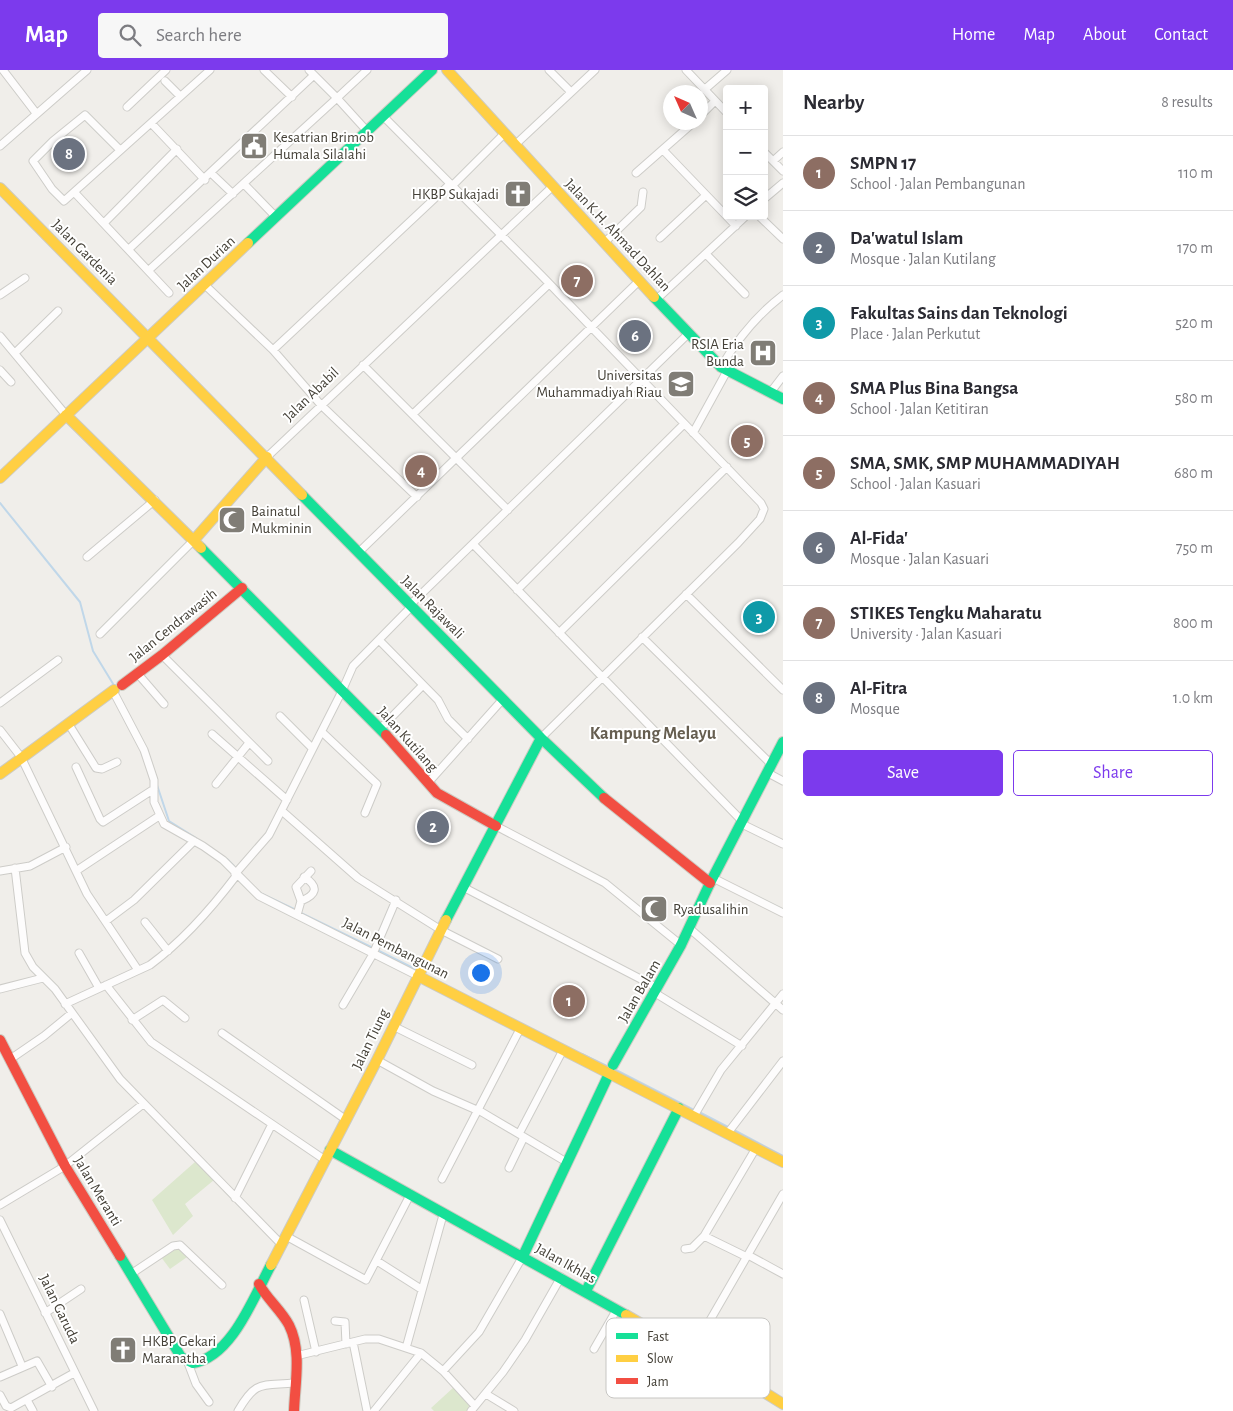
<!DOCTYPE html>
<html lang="en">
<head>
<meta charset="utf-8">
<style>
  :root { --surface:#fff; --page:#f7f7f7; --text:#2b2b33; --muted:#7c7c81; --line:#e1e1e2; --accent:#7c3aed }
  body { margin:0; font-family:"Alegreya Sans",sans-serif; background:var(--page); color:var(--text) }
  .controls { position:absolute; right:15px; top:15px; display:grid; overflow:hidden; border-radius:5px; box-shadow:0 2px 12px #0003 }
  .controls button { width:45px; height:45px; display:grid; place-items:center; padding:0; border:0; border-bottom:1px solid var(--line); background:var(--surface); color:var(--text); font:25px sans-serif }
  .compass { position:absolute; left:663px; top:15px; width:45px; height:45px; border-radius:50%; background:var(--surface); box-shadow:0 2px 12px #0003; rotate:315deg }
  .you { position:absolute; left:480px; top:902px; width:18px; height:18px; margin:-12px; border:4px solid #fff; border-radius:50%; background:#1a73e8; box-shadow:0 0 0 8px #1a73e833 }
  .badge { display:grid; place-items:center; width:32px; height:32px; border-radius:50%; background:var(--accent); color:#fff; font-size:16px; font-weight:700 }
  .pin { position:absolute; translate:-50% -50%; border:2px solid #fff; box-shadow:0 1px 5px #0006 }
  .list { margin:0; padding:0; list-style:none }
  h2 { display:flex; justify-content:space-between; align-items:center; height:65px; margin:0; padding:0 20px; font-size:21px }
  h2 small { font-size:16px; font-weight:400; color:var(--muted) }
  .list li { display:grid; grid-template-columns:32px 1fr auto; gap:15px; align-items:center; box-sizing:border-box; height:75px; padding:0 20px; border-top:1px solid var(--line) }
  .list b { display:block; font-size:19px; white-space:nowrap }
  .list p { margin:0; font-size:16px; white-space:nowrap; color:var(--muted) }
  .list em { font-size:16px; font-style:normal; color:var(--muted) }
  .actions { display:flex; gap:10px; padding:15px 20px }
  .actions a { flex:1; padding:11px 0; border:1px solid var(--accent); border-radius:5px; text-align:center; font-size:18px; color:var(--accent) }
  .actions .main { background:var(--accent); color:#fff }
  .icon { flex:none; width:28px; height:28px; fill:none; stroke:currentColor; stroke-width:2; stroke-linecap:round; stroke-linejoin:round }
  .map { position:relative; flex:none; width:783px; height:1341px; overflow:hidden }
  header { display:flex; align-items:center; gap:30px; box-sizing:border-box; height:70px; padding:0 25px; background:var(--accent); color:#fff }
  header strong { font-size:24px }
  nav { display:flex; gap:28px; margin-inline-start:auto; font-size:18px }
  .search { width:350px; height:45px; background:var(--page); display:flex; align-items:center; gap:12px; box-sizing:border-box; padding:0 18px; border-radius:5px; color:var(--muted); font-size:19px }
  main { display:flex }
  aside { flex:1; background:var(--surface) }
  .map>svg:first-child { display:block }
  .green { fill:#dce7cd }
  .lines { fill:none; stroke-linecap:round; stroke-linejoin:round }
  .stream { stroke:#c0d7e9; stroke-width:2 }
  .street-casing { stroke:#cdccc8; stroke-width:9 }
  .fast-casing { stroke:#cdcbc2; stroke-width:12 }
  .slow-casing { stroke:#cdcbc2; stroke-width:12 }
  .jam-casing { stroke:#cdcbc2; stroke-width:12 }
  .street { stroke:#fdfcfc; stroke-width:7 }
  .fast { stroke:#16e098; stroke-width:10 }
  .slow { stroke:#ffcf43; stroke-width:10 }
  .jam { stroke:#f24e42; stroke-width:10 }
  .labels { text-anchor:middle; stroke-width:4; stroke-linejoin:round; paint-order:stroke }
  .poi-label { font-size:15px; fill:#444037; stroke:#fff; text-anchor:start }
  .street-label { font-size:15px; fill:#444037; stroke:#fff }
  .quarter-label { font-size:18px; font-weight:bold; fill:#665e50; stroke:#fff }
  .key { fill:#fff; stroke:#c7c6c3; stroke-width:1 }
  .key-label { font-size:14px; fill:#444037 }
</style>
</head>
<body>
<header>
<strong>Map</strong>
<div class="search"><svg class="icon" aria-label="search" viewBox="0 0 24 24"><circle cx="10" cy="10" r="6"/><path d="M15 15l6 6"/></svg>Search here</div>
<nav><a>Home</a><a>Map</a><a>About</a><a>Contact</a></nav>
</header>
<main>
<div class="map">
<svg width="783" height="1341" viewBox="0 0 783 1341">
  <rect width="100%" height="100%" fill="#f0eeea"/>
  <!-- green -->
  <path class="green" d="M195,1092L214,1110L185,1134L193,1146L173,1165L152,1130Z
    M175,1177L190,1185L170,1199L161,1187Z
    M454,1317L469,1335L468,1341H434L431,1338Z"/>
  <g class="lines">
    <!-- stream -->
    <path class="stream" d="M0,433L80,532L93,581L115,617
      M157,715L169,751L196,768
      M227,789L234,796
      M260,823L296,840
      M301,843L373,878
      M377,880L415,899
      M582,984L609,997
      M614,999L694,1040
      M699,1042L730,1058
      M734,1060L783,1086"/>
    <!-- street casing -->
    <g class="street-casing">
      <path id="street" d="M3,0L36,43
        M264,0L292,27
        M309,0L337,28L367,0
        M549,0L571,22
        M686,0L727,43
        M165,11L180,26
        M704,20L727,0
        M127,37L166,0
        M383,46L542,206L761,433L764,439L760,449L738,473L541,668
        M700,46L715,31
        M151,53L205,110
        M516,74L595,0
        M0,76L87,0
        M120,80L85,45L53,71L33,91L52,119L64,131L210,0
        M664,81L736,156
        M764,82L773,91
        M783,82L773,91L783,101
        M211,103L233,124
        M636,103L694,52
        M244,114L276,147
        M452,116L505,63
        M75,123L169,223
        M764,129L783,113
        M759,146L783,169
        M105,152L177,79
        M660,168L705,126
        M604,173L641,137L643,122
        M129,179L314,5
        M706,184L745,224
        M149,200L337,28L367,61
        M205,215L273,280L321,335L417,427
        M0,225L25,208
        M657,229L746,146
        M0,266L66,345
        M273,280L450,114
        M16,282L58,241
        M363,295L508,440
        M721,297C738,268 757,245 783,225
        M0,300L11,312
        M770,323L783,306
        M413,344L549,214
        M693,363L727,301
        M267,387L553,116
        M473,474L743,752
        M358,483L639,211
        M87,487L155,430
        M517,520L684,354
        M686,524L783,620
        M410,535L689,263
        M559,563L727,397
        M100,564L194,470
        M642,567L772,695
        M379,570L438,630L448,649L468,669
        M162,585L268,691
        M138,604L164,634
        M113,621L144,680L154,710V732L164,754L203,776L223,790L259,826L418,906
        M0,633L58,590
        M280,646L312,678
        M68,653L96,698L102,699L117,692
        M380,659L423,615
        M0,660L21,687L87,824L138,900
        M322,662L377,714L365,743
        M212,664L287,730
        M76,697L100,749L103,752L154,719
        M768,703L783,711
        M428,713L503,629
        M216,714L249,673
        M282,741L358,808L441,860L498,889
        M742,754L783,774
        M496,756L605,813L681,875
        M15,798L25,883L33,897L55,919L120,1009L282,1175
        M0,801L30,796L66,777
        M76,801L159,746
        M235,804L269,765L342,621L353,596L412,536
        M713,808L783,843
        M463,817L658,918
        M301,831C316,825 320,817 304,807
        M297,845L301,831L296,817L311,801
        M106,851L134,830L194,771
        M145,852L168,881
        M689,858L783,940
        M79,883L99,918
        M106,915L151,972L325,1090
        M0,919L43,908
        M655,923L742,976
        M65,934L150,895C184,870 211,839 236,806
        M343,935L373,884L396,830
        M132,950L163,930L185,948
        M393,956L472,995
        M222,963L345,1049
        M9,990L44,966L72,943
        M377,990L433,1021L479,1041
        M480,1041L568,1093
        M694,1046L721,1000L783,924
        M519,1064L563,980
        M727,1064L783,991
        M509,1098L524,1067
        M442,1109L520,959
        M235,1128L272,1054
        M0,1135L65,1096L143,1034
        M0,1150L94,1341
        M286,1166L366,1210L409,1127
        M704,1166L747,1187
        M685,1179L692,1178L704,1166L756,1078
        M748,1185L783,1204
        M377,1191L421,1219
        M131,1204L173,1176L180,1175L222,1215
        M304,1230L316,1282
        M45,1243L81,1219
        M0,1244L22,1296
        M335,1251L345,1252L346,1274
        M353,1272L367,1341
        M406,1278L443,1145
        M694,1278L783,1124
        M594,1279L617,1239
        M296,1286L365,1269H379L421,1283L443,1301L475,1336
        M188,1293L196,1314L209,1332
        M443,1301L479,1262L523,1186
        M0,1307L37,1291L52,1317
        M486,1324L514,1341
        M0,1325L6,1336L11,1338L74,1303
        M27,1330L33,1341
        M238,1341C256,1310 261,1316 294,1313
        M374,1341L421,1283
        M471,1341L503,1302L525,1270L561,1207"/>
    </g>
    <!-- fast casing -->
    <g class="fast-casing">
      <path id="fast" d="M248,173L432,0
        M654,227L721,297L783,329
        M302,425L541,668L604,728
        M201,478L386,665
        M446,850L541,668
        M613,995L681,875L710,813L783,672
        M330,1080L626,1245
        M120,1186L181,1287L193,1293C232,1287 254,1226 271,1195
        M523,1186L609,1004
        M586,1221L679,1038"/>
    </g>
    <!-- slow casing -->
    <g class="slow-casing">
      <path id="slow" d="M447,0L654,227
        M0,118L302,425
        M66,345L201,478
        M0,408L248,173
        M194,470L267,387
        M0,704L114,620
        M418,906L783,1092
        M271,1195L377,990L446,850
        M626,1245L652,1260L673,1265L783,1334"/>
    </g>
    <!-- jam casing -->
    <g class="jam-casing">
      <path id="jam" d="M122,615L162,585L242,518
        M386,665L437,723L496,756
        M604,728L710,813
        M0,970L65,1096L120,1186
        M259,1214C267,1229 281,1240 289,1255C302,1281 295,1313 294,1341"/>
    </g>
    <!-- street -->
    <use href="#street" class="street"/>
    <!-- fast -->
    <use href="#fast" class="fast"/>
    <!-- slow -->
    <use href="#slow" class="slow"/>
    <!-- jam -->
    <use href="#jam" class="jam"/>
  </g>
  <!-- icons -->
  <defs>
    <g id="civic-square" transform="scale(1.4375)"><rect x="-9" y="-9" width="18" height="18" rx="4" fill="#807d76" stroke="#fff"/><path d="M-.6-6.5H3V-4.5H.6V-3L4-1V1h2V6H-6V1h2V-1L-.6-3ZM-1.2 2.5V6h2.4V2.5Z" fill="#fff"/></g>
    <g id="church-square" transform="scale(1.4375)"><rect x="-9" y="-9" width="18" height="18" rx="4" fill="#807d76" stroke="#fff"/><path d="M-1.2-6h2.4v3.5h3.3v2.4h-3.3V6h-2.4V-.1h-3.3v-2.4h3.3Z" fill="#fff"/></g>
    <g id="hospital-square" transform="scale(1.4375)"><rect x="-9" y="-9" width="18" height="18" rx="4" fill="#807d76" stroke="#fff"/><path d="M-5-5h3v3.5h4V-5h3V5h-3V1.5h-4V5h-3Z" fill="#fff"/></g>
    <g id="university-square" transform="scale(1.4375)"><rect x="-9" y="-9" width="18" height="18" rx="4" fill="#807d76" stroke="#fff"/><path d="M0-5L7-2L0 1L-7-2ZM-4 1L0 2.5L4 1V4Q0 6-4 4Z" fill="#fff"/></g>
    <g id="mosque-square" transform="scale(1.4375)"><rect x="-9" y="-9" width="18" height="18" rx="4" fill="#807d76" stroke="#fff"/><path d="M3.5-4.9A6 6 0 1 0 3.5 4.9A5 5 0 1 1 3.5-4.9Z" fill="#fff"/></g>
  </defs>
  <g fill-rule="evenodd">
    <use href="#civic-square" x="254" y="76"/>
    <use href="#church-square" x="518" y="124"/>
    <use href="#hospital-square" x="763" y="283"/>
    <use href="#university-square" x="681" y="314"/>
    <use href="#mosque-square" x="232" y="450"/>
    <use href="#mosque-square" x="654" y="839"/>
    <use href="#church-square" x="123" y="1280"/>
  </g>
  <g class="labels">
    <!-- poi labels -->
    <g class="poi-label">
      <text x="273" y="72">Kesatrian Brimob<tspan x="273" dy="17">Humala Silalahi</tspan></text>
      <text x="499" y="129" text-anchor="end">HKBP Sukajadi</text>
      <text x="744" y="279" text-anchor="end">RSIA Eria<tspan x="744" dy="17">Bunda</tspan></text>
      <text x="662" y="310" text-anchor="end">Universitas<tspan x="662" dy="17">Muhammadiyah Riau</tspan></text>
      <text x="251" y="446">Bainatul<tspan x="251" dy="17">Mukminin</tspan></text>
      <text x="673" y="844">Ryadusalihin</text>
      <text x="142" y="1276">HKBP Gekari<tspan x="142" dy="17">Maranatha</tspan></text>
    </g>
    <!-- street labels -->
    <g class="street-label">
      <text transform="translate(618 165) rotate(47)" y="5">Jalan K.H. Ahmad Dahlan</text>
      <text transform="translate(85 182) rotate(45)" y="5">Jalan Gardenia</text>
      <text transform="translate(206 193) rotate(-43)" y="5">Jalan Durian</text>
      <text transform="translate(311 324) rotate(-44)" y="5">Jalan Ababil</text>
      <text transform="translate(433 537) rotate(45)" y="5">Jalan Rajawali</text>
      <text transform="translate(173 555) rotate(-39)" y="5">Jalan Cendrawasih</text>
      <text transform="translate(408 669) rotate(48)" y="5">Jalan Kutilang</text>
      <text transform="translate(396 878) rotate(27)" y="5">Jalan Pembangunan</text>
      <text transform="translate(639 921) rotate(-60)" y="5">Jalan Balam</text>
      <text transform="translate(370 969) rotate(-64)" y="5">Jalan Tiung</text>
      <text transform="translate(98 1121) rotate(59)" y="5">Jalan Meranti</text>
      <text transform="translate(566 1193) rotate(29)" y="5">Jalan Ikhlas</text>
      <text transform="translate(60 1239) rotate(64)" y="5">Jalan Garuda</text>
    </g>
    <!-- quarter labels -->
    <g class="quarter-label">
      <text x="653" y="669">Kampung Melayu</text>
    </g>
  </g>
  <!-- legend -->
  <rect x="606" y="1248" width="164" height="80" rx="8" class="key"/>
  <rect x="616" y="1263" width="22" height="6" fill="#16e098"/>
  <rect x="616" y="1285" width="22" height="7" fill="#ffcf43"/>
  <rect x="616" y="1308" width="22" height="6" fill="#f24e42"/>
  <g class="key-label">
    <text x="647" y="1271">Fast</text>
    <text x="647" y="1293">Slow</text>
    <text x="647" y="1316">Jam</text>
  </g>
</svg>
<div class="controls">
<button>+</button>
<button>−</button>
<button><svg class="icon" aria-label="layers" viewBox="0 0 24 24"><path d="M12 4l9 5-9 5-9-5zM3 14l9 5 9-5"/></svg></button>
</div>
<svg class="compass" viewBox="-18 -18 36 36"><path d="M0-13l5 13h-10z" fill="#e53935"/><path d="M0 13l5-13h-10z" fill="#7c7c81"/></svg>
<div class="you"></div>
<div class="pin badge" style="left:569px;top:931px;background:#8d6e63">1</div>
<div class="pin badge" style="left:433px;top:757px;background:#6b7280">2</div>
<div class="pin badge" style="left:759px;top:547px;background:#0f9aa8">3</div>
<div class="pin badge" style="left:421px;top:401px;background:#8d6e63">4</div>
<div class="pin badge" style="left:747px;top:371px;background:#8d6e63">5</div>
<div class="pin badge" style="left:635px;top:266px;background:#6b7280">6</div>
<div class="pin badge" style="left:577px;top:211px;background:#8d6e63">7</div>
<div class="pin badge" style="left:69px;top:84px;background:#6b7280">8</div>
</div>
<aside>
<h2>Nearby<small>8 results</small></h2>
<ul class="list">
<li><span class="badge" style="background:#8d6e63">1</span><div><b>SMPN 17</b><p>School · Jalan Pembangunan</p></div><em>110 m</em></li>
<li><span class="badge" style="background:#6b7280">2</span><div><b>Da'watul Islam</b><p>Mosque · Jalan Kutilang</p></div><em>170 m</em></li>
<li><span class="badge" style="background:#0f9aa8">3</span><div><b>Fakultas Sains dan Teknologi</b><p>Place · Jalan Perkutut</p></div><em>520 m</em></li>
<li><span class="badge" style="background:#8d6e63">4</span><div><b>SMA Plus Bina Bangsa</b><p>School · Jalan Ketitiran</p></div><em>580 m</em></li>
<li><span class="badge" style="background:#8d6e63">5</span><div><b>SMA, SMK, SMP MUHAMMADIYAH</b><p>School · Jalan Kasuari</p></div><em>680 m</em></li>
<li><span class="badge" style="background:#6b7280">6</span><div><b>Al-Fida'</b><p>Mosque · Jalan Kasuari</p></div><em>750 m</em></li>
<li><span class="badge" style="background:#8d6e63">7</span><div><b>STIKES Tengku Maharatu</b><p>University · Jalan Kasuari</p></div><em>800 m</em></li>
<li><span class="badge" style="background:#6b7280">8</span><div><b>Al-Fitra</b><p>Mosque</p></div><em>1.0 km</em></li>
</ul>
<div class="actions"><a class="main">Save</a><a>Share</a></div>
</aside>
</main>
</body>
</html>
